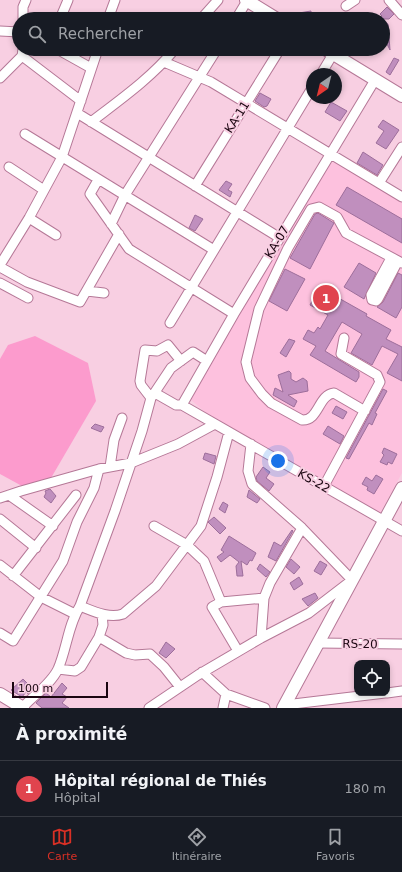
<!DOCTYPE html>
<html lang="fr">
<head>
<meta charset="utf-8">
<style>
  :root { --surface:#171b24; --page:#20242c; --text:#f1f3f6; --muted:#9ea1a6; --line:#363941; --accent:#d93025 }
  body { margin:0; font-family:"DejaVu Sans",sans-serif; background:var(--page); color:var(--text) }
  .controls { position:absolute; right:12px; bottom:12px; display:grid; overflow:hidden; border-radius:8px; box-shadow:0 2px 6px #0003 }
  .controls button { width:36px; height:36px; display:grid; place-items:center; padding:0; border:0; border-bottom:1px solid var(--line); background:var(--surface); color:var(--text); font:20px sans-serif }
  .compass { position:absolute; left:306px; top:68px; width:36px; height:36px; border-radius:50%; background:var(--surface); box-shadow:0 2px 6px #0003; rotate:215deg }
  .scale { position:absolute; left:12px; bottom:10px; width:96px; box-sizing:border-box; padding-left:4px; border:2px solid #1b0611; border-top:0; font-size:11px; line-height:14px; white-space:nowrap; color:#1b0611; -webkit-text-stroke:3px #f8cfe2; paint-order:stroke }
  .you { position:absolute; left:278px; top:461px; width:14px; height:14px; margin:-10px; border:3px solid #fff; border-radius:50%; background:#1a73e8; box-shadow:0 0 0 6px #1a73e833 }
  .badge { display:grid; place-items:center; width:26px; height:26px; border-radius:50%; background:var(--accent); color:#fff; font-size:13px; font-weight:700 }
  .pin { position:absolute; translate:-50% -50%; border:2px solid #fff; box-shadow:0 1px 4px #0006 }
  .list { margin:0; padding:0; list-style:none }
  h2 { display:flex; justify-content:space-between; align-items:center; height:52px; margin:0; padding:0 16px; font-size:17px }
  h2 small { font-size:13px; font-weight:400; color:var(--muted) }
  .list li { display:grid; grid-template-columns:26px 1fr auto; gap:12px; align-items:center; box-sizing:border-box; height:56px; padding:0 16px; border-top:1px solid var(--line) }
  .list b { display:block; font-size:15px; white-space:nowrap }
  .list p { margin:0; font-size:13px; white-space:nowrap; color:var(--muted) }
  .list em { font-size:13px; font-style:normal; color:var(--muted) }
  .icon { flex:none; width:22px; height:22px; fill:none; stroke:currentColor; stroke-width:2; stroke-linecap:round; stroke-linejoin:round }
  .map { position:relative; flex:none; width:402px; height:708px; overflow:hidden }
  .search { position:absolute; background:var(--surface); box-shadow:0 2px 6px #0003; left:12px; right:12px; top:12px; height:44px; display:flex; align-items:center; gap:10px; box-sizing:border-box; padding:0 14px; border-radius:22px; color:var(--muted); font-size:15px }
  .sheet { height:108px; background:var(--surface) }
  nav { display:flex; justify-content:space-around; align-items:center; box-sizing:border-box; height:56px; border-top:1px solid var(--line); background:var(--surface); font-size:11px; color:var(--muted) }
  nav a { display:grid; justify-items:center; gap:2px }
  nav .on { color:var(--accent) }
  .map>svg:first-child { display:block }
  .built { fill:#fdc1de }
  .green { fill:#fc9bcd }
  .building { fill:#c08fbe; stroke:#9d6e9b }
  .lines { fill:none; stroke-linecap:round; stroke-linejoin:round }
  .minor-casing { stroke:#b57897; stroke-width:11 }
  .major-casing { stroke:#b57897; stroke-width:14 }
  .minor { stroke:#fff; stroke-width:9 }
  .major { stroke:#fff; stroke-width:12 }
  .labels { text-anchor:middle; stroke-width:4; stroke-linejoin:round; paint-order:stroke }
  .street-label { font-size:12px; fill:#1b0611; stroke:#f8cfe2 }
</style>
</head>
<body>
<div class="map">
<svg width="402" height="708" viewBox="0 0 402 708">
  <rect width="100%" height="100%" fill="#f8cfe2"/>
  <!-- built -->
  <path class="built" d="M336,162L402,202V473L380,513L213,419L190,399L191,393L331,163Z"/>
  <!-- green -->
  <path class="green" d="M35,336L88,363L96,401L51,478L22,486L0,474V359L8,345Z"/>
  <!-- building -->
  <path class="building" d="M387,7L394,14L389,19H378L382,16L380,14Z
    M311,11V17L301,18L299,13Z
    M383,21L388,24L390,50L383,36Z
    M394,58L399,60L390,75L386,72Z
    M260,93L271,99L267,106L264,107L255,101Z
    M331,102L347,111L340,121L325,112Z
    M383,120L399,130L386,149L376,143L384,131L378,127Z
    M363,152L383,165L377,175L357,163Z
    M226,181L232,184L228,190L232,192L230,197L219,190Z
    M347,187L402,219V243L336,205Z
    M318,213L334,223L310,269L290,258L315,214Z
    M195,215L203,219L195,231L189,228Z
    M359,263L376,273L364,299L344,287Z
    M285,269L305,279L287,311L269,301Z
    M398,273L402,275V307L396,318L377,307L383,302Z
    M319,287L367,314L366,316L391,330L386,339L402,347V381L387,373L398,354L382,346L372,365L351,353L362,334L342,322L325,351L359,372V377L356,382L310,355L316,346L303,339L308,330L314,333L318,327L320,329L328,315L310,305Z
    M289,339L295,341L286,357L280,353Z
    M289,371L291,373V379L296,382L303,378L307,381L308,391L288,395L297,401L294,407L273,395L275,388L283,392L278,375Z
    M383,389L387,391L375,413L377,414L372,425L369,423L349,459L346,458Z
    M336,406L347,412L343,419L332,413Z
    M95,424L104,427L101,432L91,428Z
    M328,426L344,436L340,444L323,434Z
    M384,448L397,454L392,464L388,462L387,465L380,462L384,455L382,453Z
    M205,453L216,456L214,464L203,459Z
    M263,467L270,472L266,478L274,484L269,491L257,481L256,477Z
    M376,475L383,479L374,494L367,490L368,487L362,484L366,477L372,481Z
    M50,489L56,496L51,503L44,497L46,493L45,491Z
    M249,490L260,499L257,503L247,497Z
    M223,502L228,505L225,513L219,509Z
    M214,517L226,528L220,534L208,522Z
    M292,530L293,531L276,561L268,557L274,542L281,546Z
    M229,536L256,553L252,561L250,560L247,565L241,561L243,576H237L236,566L239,562L230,555L221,562L217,557L224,552L221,550Z
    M291,559L300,567L294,574L286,567Z
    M320,561L327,565L321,575L314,571Z
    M260,564L270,572L266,577L257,569Z
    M299,577L303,584L294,590L290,583Z
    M315,593L318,598L308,606L302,599Z
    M166,642L175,649L166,658L159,653Z
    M23,679L33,689L28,694L26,692L22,697L11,690Z
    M62,683L67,688L62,694L67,697L62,703L69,708H42L36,703L46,693L51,697Z"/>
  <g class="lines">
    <!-- minor casing -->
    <g class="minor-casing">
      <path id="minor" d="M389,0L402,15
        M346,6L355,0
        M23,19V7L26,0
        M60,19L68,0
        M108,19L115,0
        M201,19L218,0
        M236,19L247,1
        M0,31L19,32
        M57,49L91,68
        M22,56L81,101
        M164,62L211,82L402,197
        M321,74L333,54
        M0,78L22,56L23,49
        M77,113L280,238
        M91,122C121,99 151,78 175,49
        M25,134L214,250
        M9,167L44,190
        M98,180L90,194L129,249L234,314
        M379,183L402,147
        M195,186L280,49
        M29,218L56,235
        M111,224L125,195L217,49
        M391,258L371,295L372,300L376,301L378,299L398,261
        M0,265L29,218L62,157L98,49
        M0,267L27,282L80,302L119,234
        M0,283L28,298
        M87,291L104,293
        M170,323L312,88
        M207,361L193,352L171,368L151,398L142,431L115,511L80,606C93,611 109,619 123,614L156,586L201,526L217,477L229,432
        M155,393L176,405H182L402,531
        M151,398L141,385L140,381L145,350L157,351L168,345L181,361
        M182,405L234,314L375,80
        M365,411L334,393C318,395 319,421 302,420L271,403L262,394L250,378L246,362L259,309L288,248L311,209L319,207L337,217L346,233L402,263
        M110,467L114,440L122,418
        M324,486L380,382L377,375L341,354L344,338
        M9,495L53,526
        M0,498L21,491L99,469L131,463L178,444L215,424
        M0,519L36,548
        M154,526L187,545L204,561L221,602
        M0,565L41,597L75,614
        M13,576L76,495
        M0,633L13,641L63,561L77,522L94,488L99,469
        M99,637L126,653L135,655L150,654L164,667L180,687
        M261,638L264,598L270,583L302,528
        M318,643L402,644
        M238,651L212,607L221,602L264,598
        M58,669L75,671L81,667L99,637L103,625L102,614
        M202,672L226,694L223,708
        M387,693L402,691
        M226,694L265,708
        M285,705L385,693
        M22,708C34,695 51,684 58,669C67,648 68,625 80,606
        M149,708L198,675L261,638L309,613L352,580L302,528L252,484L248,471L251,444"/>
    </g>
    <!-- major casing -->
    <g class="major-casing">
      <path id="major" d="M246,0L277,19
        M325,49L402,96
        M0,694L23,708
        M283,708L402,488"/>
    </g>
    <!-- minor -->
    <use href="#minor" class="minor"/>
    <!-- major -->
    <use href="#major" class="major"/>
  </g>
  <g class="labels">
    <!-- street labels -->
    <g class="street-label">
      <text transform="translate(237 117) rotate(-58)" y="4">KA-11</text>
      <text transform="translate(277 242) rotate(-59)" y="4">KA-07</text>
      <text transform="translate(314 481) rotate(30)" y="4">KS-22</text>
      <text transform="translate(360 644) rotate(1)" y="4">RS-20</text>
    </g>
  </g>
</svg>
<div class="controls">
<button><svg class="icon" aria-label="locate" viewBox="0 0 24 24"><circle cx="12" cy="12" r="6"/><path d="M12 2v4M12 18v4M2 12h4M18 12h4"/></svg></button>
</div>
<svg class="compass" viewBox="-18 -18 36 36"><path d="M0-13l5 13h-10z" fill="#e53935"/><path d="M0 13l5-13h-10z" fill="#9ea1a6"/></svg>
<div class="scale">100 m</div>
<div class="you"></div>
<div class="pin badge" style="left:326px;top:298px;background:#e0444e">1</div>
<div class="search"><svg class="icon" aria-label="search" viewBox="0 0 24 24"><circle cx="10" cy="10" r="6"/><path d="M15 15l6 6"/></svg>Rechercher</div>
</div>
<section class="sheet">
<h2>À proximité<small></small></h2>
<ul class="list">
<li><span class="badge" style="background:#e0444e">1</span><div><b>Hôpital régional de Thiés</b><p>Hôpital</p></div><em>180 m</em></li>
</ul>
</section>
<nav>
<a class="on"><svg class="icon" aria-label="map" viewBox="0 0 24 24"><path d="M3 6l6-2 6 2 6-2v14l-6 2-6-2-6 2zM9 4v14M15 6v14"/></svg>Carte</a>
<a><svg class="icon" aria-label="directions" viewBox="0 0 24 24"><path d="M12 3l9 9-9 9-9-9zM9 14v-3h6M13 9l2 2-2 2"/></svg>Itinéraire</a>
<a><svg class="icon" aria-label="saved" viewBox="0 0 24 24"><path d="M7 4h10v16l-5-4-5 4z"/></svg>Favoris</a>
</nav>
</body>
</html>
